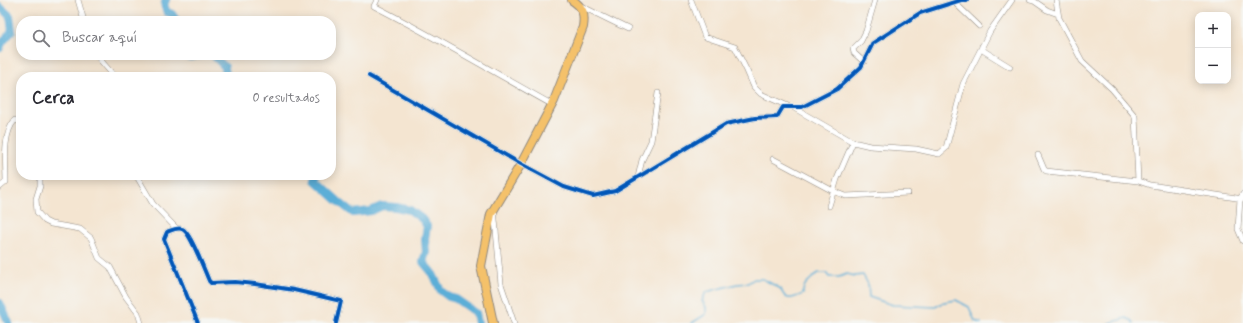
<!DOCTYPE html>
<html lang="es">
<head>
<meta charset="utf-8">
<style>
  :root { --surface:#fff; --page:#f7f7f7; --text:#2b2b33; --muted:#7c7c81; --line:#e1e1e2 }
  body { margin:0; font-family:Mynerve,sans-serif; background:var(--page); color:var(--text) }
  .controls { position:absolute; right:12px; top:12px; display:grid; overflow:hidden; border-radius:8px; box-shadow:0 2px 10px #0003 }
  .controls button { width:36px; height:36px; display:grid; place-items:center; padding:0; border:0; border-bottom:1px solid var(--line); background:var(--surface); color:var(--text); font:20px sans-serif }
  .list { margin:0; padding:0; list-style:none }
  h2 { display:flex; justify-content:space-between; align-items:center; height:52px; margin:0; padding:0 16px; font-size:17px }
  h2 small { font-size:13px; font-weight:400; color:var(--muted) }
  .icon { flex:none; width:22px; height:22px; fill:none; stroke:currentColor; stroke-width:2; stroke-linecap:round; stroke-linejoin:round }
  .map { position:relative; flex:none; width:1243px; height:323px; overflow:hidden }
  .search { position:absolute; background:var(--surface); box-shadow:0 2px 10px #0003; left:16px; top:16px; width:320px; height:44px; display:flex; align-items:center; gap:10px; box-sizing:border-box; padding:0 14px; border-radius:16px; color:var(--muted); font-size:15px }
  .panel { position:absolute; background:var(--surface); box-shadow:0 2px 10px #0003; left:16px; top:72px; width:320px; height:108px; border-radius:16px }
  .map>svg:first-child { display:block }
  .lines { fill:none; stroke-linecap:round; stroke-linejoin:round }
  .stream { stroke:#5caed7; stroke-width:1.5 }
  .river { stroke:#5caed7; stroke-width:8 }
  .street-casing { stroke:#90887e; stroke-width:6 }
  .primary-casing { stroke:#90887e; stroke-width:10 }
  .street { stroke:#fff; stroke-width:5 }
  .primary { stroke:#f4c16a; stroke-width:8 }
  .cycleway-casing { stroke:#f6f6f2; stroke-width:6 }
  .cycleway { stroke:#0057b8; stroke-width:4 }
</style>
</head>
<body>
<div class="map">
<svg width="1243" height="323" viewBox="0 0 1243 323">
  <rect width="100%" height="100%" fill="#f6f6f2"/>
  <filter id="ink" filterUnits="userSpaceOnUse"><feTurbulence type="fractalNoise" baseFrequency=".025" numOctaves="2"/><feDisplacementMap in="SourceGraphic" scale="8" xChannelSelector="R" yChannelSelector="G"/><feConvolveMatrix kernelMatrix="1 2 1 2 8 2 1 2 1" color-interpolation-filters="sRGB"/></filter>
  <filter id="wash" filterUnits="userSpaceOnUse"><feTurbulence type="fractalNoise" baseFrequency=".012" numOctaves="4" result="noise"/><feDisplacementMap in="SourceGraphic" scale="16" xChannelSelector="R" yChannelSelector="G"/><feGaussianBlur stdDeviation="0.9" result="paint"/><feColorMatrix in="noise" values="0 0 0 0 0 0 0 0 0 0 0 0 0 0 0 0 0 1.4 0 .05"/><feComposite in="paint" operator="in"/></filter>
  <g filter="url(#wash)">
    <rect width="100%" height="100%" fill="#f4e5d1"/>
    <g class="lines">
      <!-- stream -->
      <path class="stream" d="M692,323L706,314V307L702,301L706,292L737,284L748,283L754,279H763L781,289C785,303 794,298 803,294C803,291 803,289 804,287C805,284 816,274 819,273C820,273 826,273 826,273L829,277H839L847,274L855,276L863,275L868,284L869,297L893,305L935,307L944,302L956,300L969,307L975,321L981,323
        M1109,323L1126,318L1132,321L1133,323"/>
      <!-- river -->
      <path class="river" d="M166,0C163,5 165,8 167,12L172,14L177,21
        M0,7L10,16L12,31L2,43L0,48
        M185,55L190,57L202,55
        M213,55L225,67L226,77
        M317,175L315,180L338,201L353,213L371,211L382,206L396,207L410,210L422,219L427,226L425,239L426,252L423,262L433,274L441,291L449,297L456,299L476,313L478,323
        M0,303L9,323"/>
    </g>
  </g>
  <g filter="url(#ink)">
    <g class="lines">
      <!-- street casing -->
      <g class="street-casing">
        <path id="street" d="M78,0L84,21
          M377,0L374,6C435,37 493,72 553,105
          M691,0L705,37L735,47L747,71L754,87L761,94L788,106
          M1030,0L1034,1L1047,10L1058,14
          M1056,0L1059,18L1082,61L1112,89L1135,116L1138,181L1150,185L1243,199
          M954,2L979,26
          M581,6L628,29
          M982,46L984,51L1010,67
          M96,55L115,77
          M864,62L854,53L853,49L861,41L866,31L875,0
          M369,76L521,164L564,187L593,196L615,191L726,124L755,118L777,117L783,107H802L837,89L861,67L873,43L920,13L961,0H967
          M794,108L853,142L837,179L829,206
          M853,142L870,146L916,149L939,154L946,148L963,84L990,31L1012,0
          M1038,155L1044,169L1046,171L1138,181
          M773,159L833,191L846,196L908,193
          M40,175V186L36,199L37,212L45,221L51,224L80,229L91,238L99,258L110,267L126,297L138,313L141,323
          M136,175L153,204L176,228
          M638,177L642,160L651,141L658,93
          M0,187L6,182C6,164 2,134 15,120L20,121L21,123
          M1243,194L1240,199L1238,229L1243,241
          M494,209L501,284L514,323
          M198,323L164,239L167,232C172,230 177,227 182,229C190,231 205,272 209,281L211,283L235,282L255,284L294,290L341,301L336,323"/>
      </g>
      <!-- primary casing -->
      <g class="primary-casing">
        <path id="primary" d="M493,323L481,266L491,214L521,164L554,101L583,27C585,14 583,7 572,0"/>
      </g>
      <!-- street -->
      <use href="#street" class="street"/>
      <!-- primary -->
      <use href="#primary" class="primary"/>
      <!-- cycleway casing -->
      <g class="cycleway-casing">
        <path id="cycleway" d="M369,76L521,164L564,187L593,196L615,191L726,124L755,118L777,117L783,107H802L837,89L861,67L873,43L920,13L961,0H967
          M198,323L164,239L167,232C172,230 177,227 182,229C190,231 205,272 209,281L211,283L235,282L255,284L294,290L341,301L336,323"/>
      </g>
      <!-- cycleway -->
      <use href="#cycleway" class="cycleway"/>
    </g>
  </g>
</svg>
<div class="controls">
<button>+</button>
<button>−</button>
</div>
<div class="search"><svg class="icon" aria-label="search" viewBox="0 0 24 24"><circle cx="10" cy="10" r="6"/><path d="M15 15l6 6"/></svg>Buscar aquí</div>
<section class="panel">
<h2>Cerca<small>0 resultados</small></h2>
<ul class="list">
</ul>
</section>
</div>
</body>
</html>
